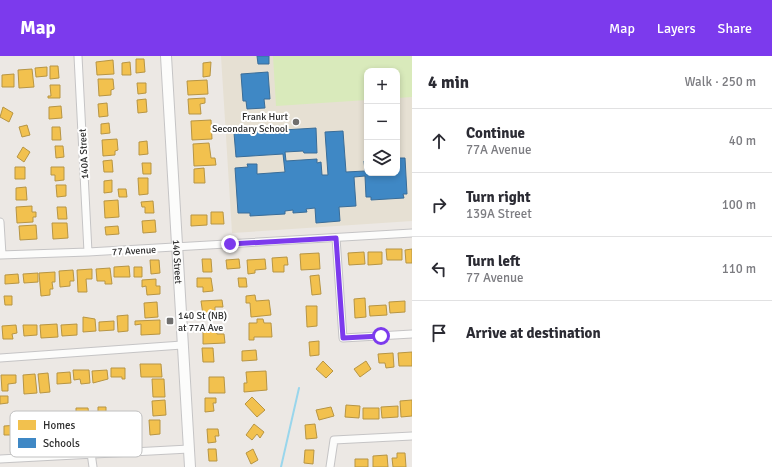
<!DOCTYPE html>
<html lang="en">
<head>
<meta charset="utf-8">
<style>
  :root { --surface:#fff; --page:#f2f2f3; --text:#2b2b33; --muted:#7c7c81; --line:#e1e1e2; --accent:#7c3aed }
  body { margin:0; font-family:Signika,sans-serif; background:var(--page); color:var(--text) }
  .controls { position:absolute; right:12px; top:12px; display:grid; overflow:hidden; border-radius:8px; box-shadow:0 2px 6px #0003 }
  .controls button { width:36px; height:36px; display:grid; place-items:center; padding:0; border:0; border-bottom:1px solid var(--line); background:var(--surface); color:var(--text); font:20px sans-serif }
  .stop { position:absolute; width:12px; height:12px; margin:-9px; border:3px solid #7c3aed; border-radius:50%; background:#fff }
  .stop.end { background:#7c3aed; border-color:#fff; box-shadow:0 1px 4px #0008 }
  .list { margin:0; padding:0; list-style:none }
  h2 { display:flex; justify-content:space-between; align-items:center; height:52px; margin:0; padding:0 16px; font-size:17px }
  h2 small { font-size:13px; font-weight:400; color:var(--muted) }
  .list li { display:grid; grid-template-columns:26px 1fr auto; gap:12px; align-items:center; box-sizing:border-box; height:64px; padding:0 16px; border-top:1px solid var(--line) }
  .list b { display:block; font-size:15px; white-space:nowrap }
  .list p { margin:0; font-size:13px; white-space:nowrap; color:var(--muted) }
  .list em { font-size:13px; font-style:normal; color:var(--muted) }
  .icon { flex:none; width:22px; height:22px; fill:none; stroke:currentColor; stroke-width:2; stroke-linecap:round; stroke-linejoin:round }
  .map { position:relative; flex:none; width:412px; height:411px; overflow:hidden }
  header { display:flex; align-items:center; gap:24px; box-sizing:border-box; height:56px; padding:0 20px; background:var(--accent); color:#fff }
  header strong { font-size:19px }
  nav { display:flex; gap:22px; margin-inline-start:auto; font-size:14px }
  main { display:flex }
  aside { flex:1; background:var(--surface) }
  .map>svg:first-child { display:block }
  .education { fill:#e6e0d3; fill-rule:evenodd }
  .pitch { fill:#d9eabb }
  .homes { fill:#f2c14e; stroke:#b79544 }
  .schools { fill:#3f88c5; stroke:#3a6d98 }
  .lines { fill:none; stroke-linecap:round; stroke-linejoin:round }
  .stream { stroke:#99d6ec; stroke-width:2 }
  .minor-casing { stroke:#c5c4c5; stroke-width:9 }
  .secondary-casing { stroke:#c5c4c5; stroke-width:12 }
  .minor { stroke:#fcfcfb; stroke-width:7 }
  .secondary { stroke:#fcfcfb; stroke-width:10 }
  .route { stroke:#7c3aed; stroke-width:5 }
  .poi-dot { fill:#706f6e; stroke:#fff; stroke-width:1.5 }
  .labels { text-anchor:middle; stroke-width:4; stroke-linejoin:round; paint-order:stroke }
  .poi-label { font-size:10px; fill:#2e2e2e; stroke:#fff; text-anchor:end }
  .street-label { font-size:10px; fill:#2e2e2e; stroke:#fff }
  .key { fill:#fff; stroke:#c0c0c0; stroke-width:1 }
  .key-label { font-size:11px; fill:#2e2e2e }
</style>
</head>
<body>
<header>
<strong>Map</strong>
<nav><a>Map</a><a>Layers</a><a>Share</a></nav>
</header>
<main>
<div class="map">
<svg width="412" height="411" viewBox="0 0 412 411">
  <rect width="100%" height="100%" fill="#ece8e4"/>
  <!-- education -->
  <path class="education" d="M221,0H412V165L232,177ZM367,15H397V117H367Z"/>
  <!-- pitch -->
  <path class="pitch" d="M273,0H412V41L397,42V15H367V44L276,50Z"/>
  <!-- homes -->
  <path class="homes" d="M136,3H144L145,16L136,17Z
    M113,4L114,18L97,19L96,6Z
    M130,6L131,19H122V7Z
    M211,6L210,20L203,21V7Z
    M50,10H58L59,22L50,23Z
    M47,11V20L36,21L35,12Z
    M32,13L34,31L19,32L18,14Z
    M14,18V31H2V19Z
    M98,23H113L114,33L111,34V39L99,40Z
    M207,24L208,38L188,39L187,25Z
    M137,27H146V37L138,38Z
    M50,29H60V42H48V40H51Z
    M205,42V47L200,48L201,58H189L188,43Z
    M146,43L147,56L138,57L137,44Z
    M107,47L108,60L99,61L98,48Z
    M61,50L62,62L49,63V51Z
    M3,51L13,57L9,66L0,61Z
    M211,64L212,83L192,84L191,65Z
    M109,67L110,77L101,78V68Z
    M27,69L30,79L22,81L19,71Z
    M52,71H60L61,84H52Z
    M117,83L118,94L115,95V99L103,100L102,84Z
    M147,85L148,98L139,99V86Z
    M209,87L211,102H215L216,109L194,110L193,88Z
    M55,90H63L64,101L56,102Z
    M23,91L30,96L24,106L17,101Z
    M112,104L113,116H104L103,105Z
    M142,107H151V118H143Z
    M15,111H25V123H15Z
    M51,111H64V124L55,125V119H51Z
    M204,112L205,127H194V113Z
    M138,122H148V138L139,139Z
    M112,124V136L104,137V125Z
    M56,129H66V140L57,141Z
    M26,131L27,144H16V132Z
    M118,133H126L127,141H119Z
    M118,144L119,161L105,162L104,145Z
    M153,145L154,157H145V151H142L141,146Z
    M32,150V156H36V161H33V166L17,167L16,151Z
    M57,151H66L67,163H58Z
    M211,156H223L224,168H211Z
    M191,159H207V169L191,170Z
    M155,164L156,176L143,177L142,165Z
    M52,167H67L68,182L53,183Z
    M36,169L37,183L20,184L19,170Z
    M118,170L119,178L106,179L105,171Z
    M386,193H402V204H387Z
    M412,193V207H406L405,194Z
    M364,196L365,208L349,209L348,197Z
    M368,196H382V208L368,209Z
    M319,197L320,213L301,214L300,198Z
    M287,201L288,209H284V216H273L272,202Z
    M202,203H211L212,216H203Z
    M239,203L240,212L227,213L226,204Z
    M265,203L266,213L255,214V217L248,218L247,204Z
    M150,204H159L160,217L151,218Z
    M129,210L130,221H114V211Z
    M134,211H142V221H134Z
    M110,212L112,228H105V225H97L96,213Z
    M92,213V223H86L87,236H78L77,214Z
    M73,214L74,225H70V230L60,231L59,215Z
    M55,216V226H52L53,233H50V239L41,240L39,217Z
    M38,217V226L24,227L23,218Z
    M18,218L19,227L5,228V219Z
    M319,219L321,238L312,239L310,220Z
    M197,222H211L213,235L203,236V231H197Z
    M238,222H246L247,231H239Z
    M156,223V230H160V238L147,239L146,230L142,231V224Z
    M255,239L256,245L269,244L271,259L251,261L250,247H246V240Z
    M4,240H12V249H5Z
    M365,242L366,261L355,262L354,243Z
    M222,244L223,251H215V258L203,259L201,245Z
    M405,245V256L390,257L389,246Z
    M157,246L158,261L145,262L144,247Z
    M386,249L387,259L370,260L369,250Z
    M306,250H317V270L307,271Z
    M128,259V275L118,276L117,260Z
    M83,261L95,263L96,275L83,276Z
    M257,263H263L264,267H271L272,281H254V284H249V267H257Z
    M160,264V278L141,279V268L135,269V265Z
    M114,265V274L99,275V266Z
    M57,268L58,281L41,282L40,269Z
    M77,268V279L62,280L61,269Z
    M16,269L17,277L12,278L13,283H3L2,270Z
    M23,269H37V279L24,280Z
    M207,272H216L217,278H224L225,287L203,288V275H207Z
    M319,285V299L310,300L309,286Z
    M202,292H213L214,306H203Z
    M256,294L257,304L242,305V295Z
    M412,296V310H399L398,297Z
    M393,297L394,311L386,312L385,307H379L378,298Z
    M323,305L333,315L326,322L316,313Z
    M366,305L371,313L360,321L354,313Z
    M140,308H161L162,321H141Z
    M111,312H125V323H122V321H111Z
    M73,314H89L90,327L81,328L80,323L74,324Z
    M107,314L108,323L93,327L92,315Z
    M266,315L267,334L244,336V327H247L246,316Z
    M70,316L71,327L57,328V317Z
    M48,317L50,336L40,337L38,318Z
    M35,318L37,337L24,338L23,319Z
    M1,319H16V327L8,328V335H2Z
    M209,321H224L225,337H209Z
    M152,323H164L165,341H153Z
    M0,340H8V347L0,348Z
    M252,341L265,354L257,361L245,348Z
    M205,342H216V347H213L214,355L205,356Z
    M165,344L166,359L153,360L152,345Z
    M412,344V360L401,361L400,345Z
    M346,349L360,350L359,362L345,361Z
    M398,350V361L382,362L381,351Z
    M98,351H106V357L98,358Z
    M331,351L334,360L319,364L316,354Z
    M76,352H88L89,360H76Z
    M363,352H379V363H363Z
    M149,364H160V378L150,379Z
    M254,368L264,376L260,382L257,378L252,384L246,379Z
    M315,368L317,382L306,383L305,369Z
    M19,369V384L13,385L12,379H4V370Z
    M207,373H218L219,380H215L216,386L208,387Z
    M208,393H216L217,405H209Z
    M253,393L258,404L251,408L246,397Z
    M305,394H314L313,408L304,407Z
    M397,397H405L406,411H393L392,402H397Z
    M387,399L388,411H373V400Z
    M355,403H368V411H355Z"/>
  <!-- schools -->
  <path class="schools" d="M257,0H269V8H258Z
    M268,16L270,43H264L265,52L247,53L246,45H243L241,18Z
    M316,72L317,97H304L303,95L285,96L286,105L317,103V107L321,106L322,119H328L325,76L343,75L346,116L365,115L364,105H367V117H397V102H405L407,138H403L404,142L371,144V141H366L365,120L354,121L356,150L339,151L340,165L316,167L315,152L306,153L307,156L293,157V154L285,155V158L250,160V157H238L235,112L248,111L247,108H257V118L285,116L283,98L236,101L234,77Z"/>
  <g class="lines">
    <!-- stream -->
    <path class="stream" d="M281,411L299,332"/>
    <!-- minor casing -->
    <g class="minor-casing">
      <path id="minor" d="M78,0L88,196
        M0,166L2,199
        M336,182L343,282L412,278
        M0,199L88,196L412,177
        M0,302L182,289
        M91,397L93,411
        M0,403L189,393
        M330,411L334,384L412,380"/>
    </g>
    <!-- secondary casing -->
    <g class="secondary-casing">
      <g id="secondary">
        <path id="s1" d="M166,0L190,411"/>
      </g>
    </g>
    <!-- minor -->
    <use href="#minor" class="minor"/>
    <!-- secondary -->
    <use href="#secondary" class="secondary"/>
  </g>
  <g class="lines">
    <!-- route -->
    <path class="route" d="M230,188L336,182L343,282L381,280"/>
  </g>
  <!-- markers -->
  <g class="poi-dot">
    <circle cx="296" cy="66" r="4"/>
    <rect x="166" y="261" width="8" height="8" rx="2"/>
  </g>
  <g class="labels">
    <!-- poi labels -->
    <g class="poi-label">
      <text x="288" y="64">Frank Hurt<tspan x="288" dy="12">Secondary School</tspan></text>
      <text x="178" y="263" text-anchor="start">140 St (NB)<tspan x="178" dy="12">at 77A Ave</tspan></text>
    </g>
    <!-- street labels -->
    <g class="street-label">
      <text transform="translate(83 98) rotate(-93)" y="4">140A Street</text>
      <text transform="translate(134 194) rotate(-3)" y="4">77 Avenue</text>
      <text dy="4" stroke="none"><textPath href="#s1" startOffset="206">140 Street</textPath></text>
    </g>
  </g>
  <!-- legend -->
  <rect x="10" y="355" width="132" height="46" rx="6" class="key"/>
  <rect x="18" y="364" width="18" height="10" fill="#f2c14e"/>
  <rect x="18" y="382" width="18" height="10" fill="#3f88c5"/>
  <g class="key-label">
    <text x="43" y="373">Homes</text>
    <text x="43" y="391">Schools</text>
  </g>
</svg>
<div class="controls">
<button>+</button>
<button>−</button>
<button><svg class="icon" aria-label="layers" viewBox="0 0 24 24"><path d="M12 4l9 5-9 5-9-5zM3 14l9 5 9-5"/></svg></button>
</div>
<div class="stop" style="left:381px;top:280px"></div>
<div class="stop end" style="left:230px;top:188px"></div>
</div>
<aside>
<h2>4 min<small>Walk · 250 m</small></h2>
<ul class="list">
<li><svg class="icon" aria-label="ahead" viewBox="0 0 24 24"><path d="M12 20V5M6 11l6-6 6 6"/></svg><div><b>Continue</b><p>77A Avenue</p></div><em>40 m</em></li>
<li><svg class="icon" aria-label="right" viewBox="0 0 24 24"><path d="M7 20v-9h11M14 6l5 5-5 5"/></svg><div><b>Turn right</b><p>139A Street</p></div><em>100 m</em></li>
<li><svg class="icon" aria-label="left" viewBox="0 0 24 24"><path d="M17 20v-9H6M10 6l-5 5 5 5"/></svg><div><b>Turn left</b><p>77 Avenue</p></div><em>110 m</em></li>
<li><svg class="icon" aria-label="arrive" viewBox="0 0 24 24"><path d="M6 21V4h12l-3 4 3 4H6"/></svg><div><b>Arrive at destination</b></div></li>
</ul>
</aside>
</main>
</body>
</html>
